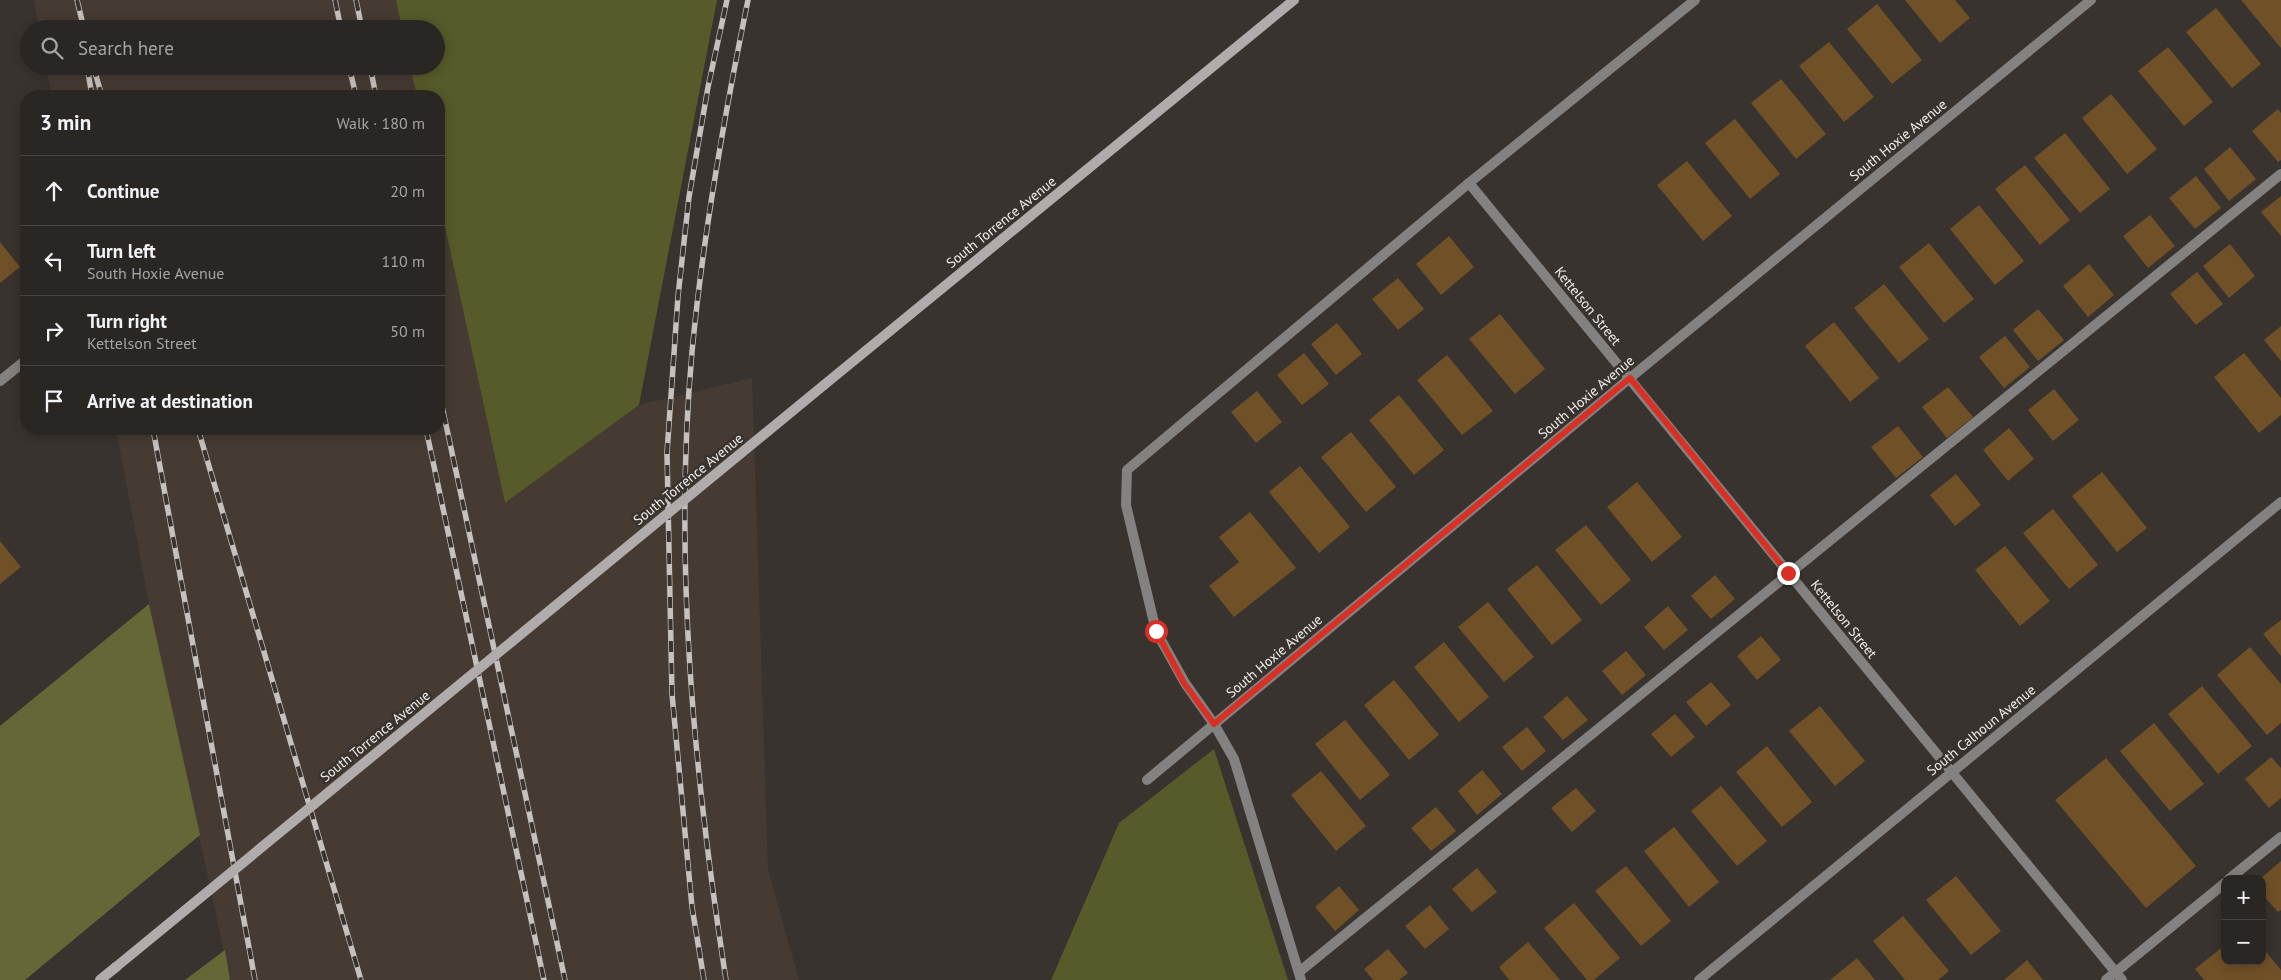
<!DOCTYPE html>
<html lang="en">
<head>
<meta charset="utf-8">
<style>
  :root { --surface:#2a2623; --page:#363230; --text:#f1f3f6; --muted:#a5a5a6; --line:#464341 }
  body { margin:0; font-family:"PT Sans",sans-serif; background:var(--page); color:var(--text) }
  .controls { position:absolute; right:15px; bottom:15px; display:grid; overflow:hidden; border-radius:10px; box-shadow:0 2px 12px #0003 }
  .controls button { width:45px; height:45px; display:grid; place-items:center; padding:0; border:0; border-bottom:1px solid var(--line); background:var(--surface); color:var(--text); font:25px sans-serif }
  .stop { position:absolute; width:15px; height:15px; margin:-11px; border:4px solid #d93025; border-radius:50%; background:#fff }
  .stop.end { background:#d93025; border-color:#fff; box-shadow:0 1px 5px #0008 }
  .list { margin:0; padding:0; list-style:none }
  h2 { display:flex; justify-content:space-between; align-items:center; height:65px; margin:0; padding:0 20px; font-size:21px }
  h2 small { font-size:16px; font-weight:400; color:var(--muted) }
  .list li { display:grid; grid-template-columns:32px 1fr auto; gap:15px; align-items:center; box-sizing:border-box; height:70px; padding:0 20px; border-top:1px solid var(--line) }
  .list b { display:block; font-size:19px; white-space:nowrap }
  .list p { margin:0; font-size:16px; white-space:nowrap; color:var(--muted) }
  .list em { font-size:16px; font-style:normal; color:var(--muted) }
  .icon { flex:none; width:28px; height:28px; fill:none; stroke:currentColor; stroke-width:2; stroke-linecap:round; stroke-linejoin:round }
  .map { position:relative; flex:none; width:2281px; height:980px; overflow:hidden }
  .search { position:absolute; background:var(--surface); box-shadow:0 2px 12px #0003; left:20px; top:20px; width:425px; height:55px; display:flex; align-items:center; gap:12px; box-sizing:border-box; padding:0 18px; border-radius:28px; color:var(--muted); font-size:19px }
  .panel { position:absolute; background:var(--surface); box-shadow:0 2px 12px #0003; left:20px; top:90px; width:425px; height:345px; border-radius:20px }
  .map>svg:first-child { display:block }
  .built { fill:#453b33 }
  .green { fill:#575a29 }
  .forest { fill:#656836 }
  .building { fill:#705027 }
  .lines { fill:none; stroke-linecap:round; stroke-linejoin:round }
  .lane { stroke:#848181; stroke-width:10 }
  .street { stroke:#848181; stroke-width:10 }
  .secondary { stroke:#b1acac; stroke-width:10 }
  .rail-casing { stroke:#c5c1be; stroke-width:5.5 }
  .rail { stroke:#38332f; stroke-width:4; stroke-dasharray:11; stroke-linecap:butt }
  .secondary-bridge { stroke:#b1acac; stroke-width:10 }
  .route { stroke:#d93025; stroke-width:6 }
  .labels { text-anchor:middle; stroke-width:5; stroke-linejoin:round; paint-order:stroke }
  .street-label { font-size:14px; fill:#f2efec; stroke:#38332f }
</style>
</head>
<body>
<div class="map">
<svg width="2281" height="980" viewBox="0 0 2281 980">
  <rect width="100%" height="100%" fill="#38332f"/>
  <!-- built -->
  <path class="built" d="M34,0H396L402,29H39Z
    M46,66H410L417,96H52Z
    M439,199L505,503L639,405L752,378L768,870L799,980H230L149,604L116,429H439Z"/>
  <!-- green -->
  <path class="green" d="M396,0H717L639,405L505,503L439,199V96H417L410,66H436V29H402Z
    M1214,749L1288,980H1051L1119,823Z"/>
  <!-- forest -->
  <path class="forest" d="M149,604L200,835L25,980H0V726Z
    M225,950L230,980H185Z"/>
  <!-- building -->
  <path class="building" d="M1905,0H1955L1970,18L1940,43Z
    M2241,0H2281V48Z
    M1877,4L1922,60L1892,84L1847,29Z
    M2216,8L2261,64L2232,88L2186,32Z
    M1829,42L1874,97L1844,122L1799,66Z
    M2168,47L2213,102L2184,126L2138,71Z
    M1781,79L1826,134L1796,159L1751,103Z
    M2111,94L2157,149L2127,174L2082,118Z
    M2278,109L2281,113V160L2278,162L2252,131Z
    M1735,119L1780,174L1750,199L1705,143Z
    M2065,133L2110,189L2080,213L2034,158Z
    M2230,147L2256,179L2229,201L2204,169Z
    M1687,161L1732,216L1703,241L1657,185Z
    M2025,165L2070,220L2040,245L1995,189Z
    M2196,176L2221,208L2195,229L2169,198Z
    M2281,196V236L2261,212Z
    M1979,205L2024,261L1995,285L1950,229Z
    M2150,215L2175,246L2148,268L2123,236Z
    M1449,236L1474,267L1441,295L1416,264Z
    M0,242L20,267L0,283Z
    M1929,243L1974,299L1944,323L1899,267Z
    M2230,244L2255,276L2229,298L2203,266Z
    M2089,264L2114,295L2088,317L2063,286Z
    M2197,272L2223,304L2196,325L2170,294Z
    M1398,278L1424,309L1398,330L1372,299Z
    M1884,284L1929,339L1899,363L1854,308Z
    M2038,309L2064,340L2038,361L2013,330Z
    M1500,314L1545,369L1515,394L1469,339Z
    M1834,322L1879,378L1850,402L1805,346Z
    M1337,323L1362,354L1336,375L1311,344Z
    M2281,326V361L2264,340Z
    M2005,336L2030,367L2004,388L1979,357Z
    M1304,353L1329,384L1302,405L1277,375Z
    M2244,353L2281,398V415L2259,433L2214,377Z
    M1447,355L1493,411L1462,435L1417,380Z
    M1948,387L1973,417L1947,438L1922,407Z
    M2054,389L2079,420L2053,441L2028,410Z
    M1257,391L1282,422L1256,443L1231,412Z
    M1399,395L1444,450L1414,475L1369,420Z
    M1898,426L1923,457L1896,478L1871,447Z
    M2009,428L2034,459L2008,481L1983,450Z
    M1351,432L1396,487L1366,512L1321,457Z
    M1300,466L1350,527L1319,553L1269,492Z
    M2102,472L2147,528L2117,552L2072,496Z
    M1956,474L1981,505L1955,526L1930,495Z
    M1637,482L1682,537L1652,562L1607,507Z
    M2053,509L2098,565L2069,589L2023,533Z
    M1250,512L1296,568L1234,617L1209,586L1239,562L1219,537Z
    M1586,525L1631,580L1601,605L1555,550Z
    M0,541L21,567L0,584Z
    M2005,546L2050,601L2020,626L1975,570Z
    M1537,565L1582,620L1552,645L1507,589Z
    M1715,575L1735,599L1711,619L1691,596Z
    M1488,602L1534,657L1504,682L1458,627Z
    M1668,606L1688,630L1664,650L1644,627Z
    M2281,620V656L2263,634Z
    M1761,636L1781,660L1757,680L1737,656Z
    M1444,642L1489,697L1459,722L1414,667Z
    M2250,647L2281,684V723L2267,735L2217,675Z
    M1626,651L1646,675L1622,695L1602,671Z
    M1394,680L1439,735L1409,760L1364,705Z
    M1711,682L1731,705L1706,726L1686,702Z
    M2202,686L2252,746L2218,774L2168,714Z
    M1567,696L1588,720L1563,740L1543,717Z
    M1820,706L1865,761L1835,786L1789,731Z
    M1675,714L1695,737L1671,757L1651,734Z
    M1345,720L1390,775L1360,800L1315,744Z
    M2154,723L2204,784L2170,811L2120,751Z
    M1527,727L1546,751L1522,771L1502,747Z
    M1767,746L1812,802L1782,827L1736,772Z
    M2271,757L2281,768V798L2269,808L2245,779Z
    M2106,758L2196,866L2146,908L2055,800Z
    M1482,770L1502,794L1477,815L1458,791Z
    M1321,771L1366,826L1336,851L1291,795Z
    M1721,786L1767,841L1737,866L1691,811Z
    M1576,788L1596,811L1572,832L1551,808Z
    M1436,807L1456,831L1431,851L1411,828Z
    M1674,827L1719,882L1689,907L1644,851Z
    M2281,861V910L2278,912L2262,894V879H2260Z
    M1626,866L1671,921L1641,946L1595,891Z
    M1477,868L1497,892L1472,912L1452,889Z
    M1956,876L2001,931L1971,955L1926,900Z
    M1339,886L1359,910L1335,931L1315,907Z
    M1574,903L1620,958L1594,980H1587L1544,928Z
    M1430,905L1449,929L1425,949L1405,926Z
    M1903,916L1949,971L1938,980H1905L1873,941Z
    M1528,942L1560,980H1509L1499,967Z
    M2225,945V961H2262V947L2281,970V980H2204L2195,969Z
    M1388,949L1408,973L1399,980H1373L1364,969Z
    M1857,958L1875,980H1830Z
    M2027,960L2043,980H2004Z"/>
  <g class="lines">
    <!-- lane -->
    <path class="lane" d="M2229,879L2281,837
      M1299,972L2281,174
      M1301,980L1234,759L1214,724L1185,683L1156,631L1126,505L1127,470L1469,183L1695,0
      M2106,980L2225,883"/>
    <!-- street -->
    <path class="street" d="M1469,183L2122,980
      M0,381L26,360
      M1147,780L1630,378L2091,0
      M1699,980L2281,502"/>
    <!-- secondary -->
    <path class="secondary" d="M824,385L1294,0
      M100,980L116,967"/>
    <!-- rail casing -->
    <g class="rail-casing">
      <path id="rail" d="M77,0L84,29
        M335,0L341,29
        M356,0L362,29
        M87,66L92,96
        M93,66L102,96
        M349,66L356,96
        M370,66L376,96
        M439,392L565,980
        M153,429L255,980
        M198,429L361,980
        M426,429L544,980
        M704,980L692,907L672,694L667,453L678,296L689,197L708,87L727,0
        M726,980C694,773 673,562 692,352C703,234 724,117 748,0"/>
    </g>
    <!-- rail -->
    <use href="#rail" class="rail"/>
    <!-- secondary-bridge -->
    <path class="secondary-bridge" d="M116,967L824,385"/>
  </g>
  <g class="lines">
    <!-- route -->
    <path class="route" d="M1156,631L1184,683L1214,724L1630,378L1788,573"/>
  </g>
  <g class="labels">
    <!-- street labels -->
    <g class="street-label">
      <text transform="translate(1898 140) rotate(-39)" y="5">South Hoxie Avenue</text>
      <text transform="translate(1001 222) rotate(-39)" y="5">South Torrence Avenue</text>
      <text transform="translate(1588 306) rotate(51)" y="5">Kettelson Street</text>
      <text transform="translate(1586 397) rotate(-40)" y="5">South Hoxie Avenue</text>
      <text transform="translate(688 479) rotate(-39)" y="5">South Torrence Avenue</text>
      <text transform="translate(1844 619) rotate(51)" y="5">Kettelson Street</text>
      <text transform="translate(1274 656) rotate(-40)" y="5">South Hoxie Avenue</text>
      <text transform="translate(1981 730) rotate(-39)" y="5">South Calhoun Avenue</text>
      <text transform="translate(375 736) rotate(-39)" y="5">South Torrence Avenue</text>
    </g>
  </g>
</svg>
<div class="controls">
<button>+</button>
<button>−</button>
</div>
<div class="stop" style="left:1156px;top:631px"></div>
<div class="stop end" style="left:1788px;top:573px"></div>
<div class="search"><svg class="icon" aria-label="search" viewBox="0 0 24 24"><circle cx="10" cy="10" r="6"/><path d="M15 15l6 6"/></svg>Search here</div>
<section class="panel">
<h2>3 min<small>Walk · 180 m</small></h2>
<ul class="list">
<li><svg class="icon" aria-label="ahead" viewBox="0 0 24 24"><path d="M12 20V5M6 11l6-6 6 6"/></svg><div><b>Continue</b></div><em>20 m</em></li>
<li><svg class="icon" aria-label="left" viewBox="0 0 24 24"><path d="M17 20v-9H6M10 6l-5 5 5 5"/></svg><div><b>Turn left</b><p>South Hoxie Avenue</p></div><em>110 m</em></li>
<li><svg class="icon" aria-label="right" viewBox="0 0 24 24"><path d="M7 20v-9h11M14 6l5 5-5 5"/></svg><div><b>Turn right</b><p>Kettelson Street</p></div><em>50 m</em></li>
<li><svg class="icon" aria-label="arrive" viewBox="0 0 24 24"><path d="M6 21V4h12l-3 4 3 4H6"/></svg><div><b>Arrive at destination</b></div></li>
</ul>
</section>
</div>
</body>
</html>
